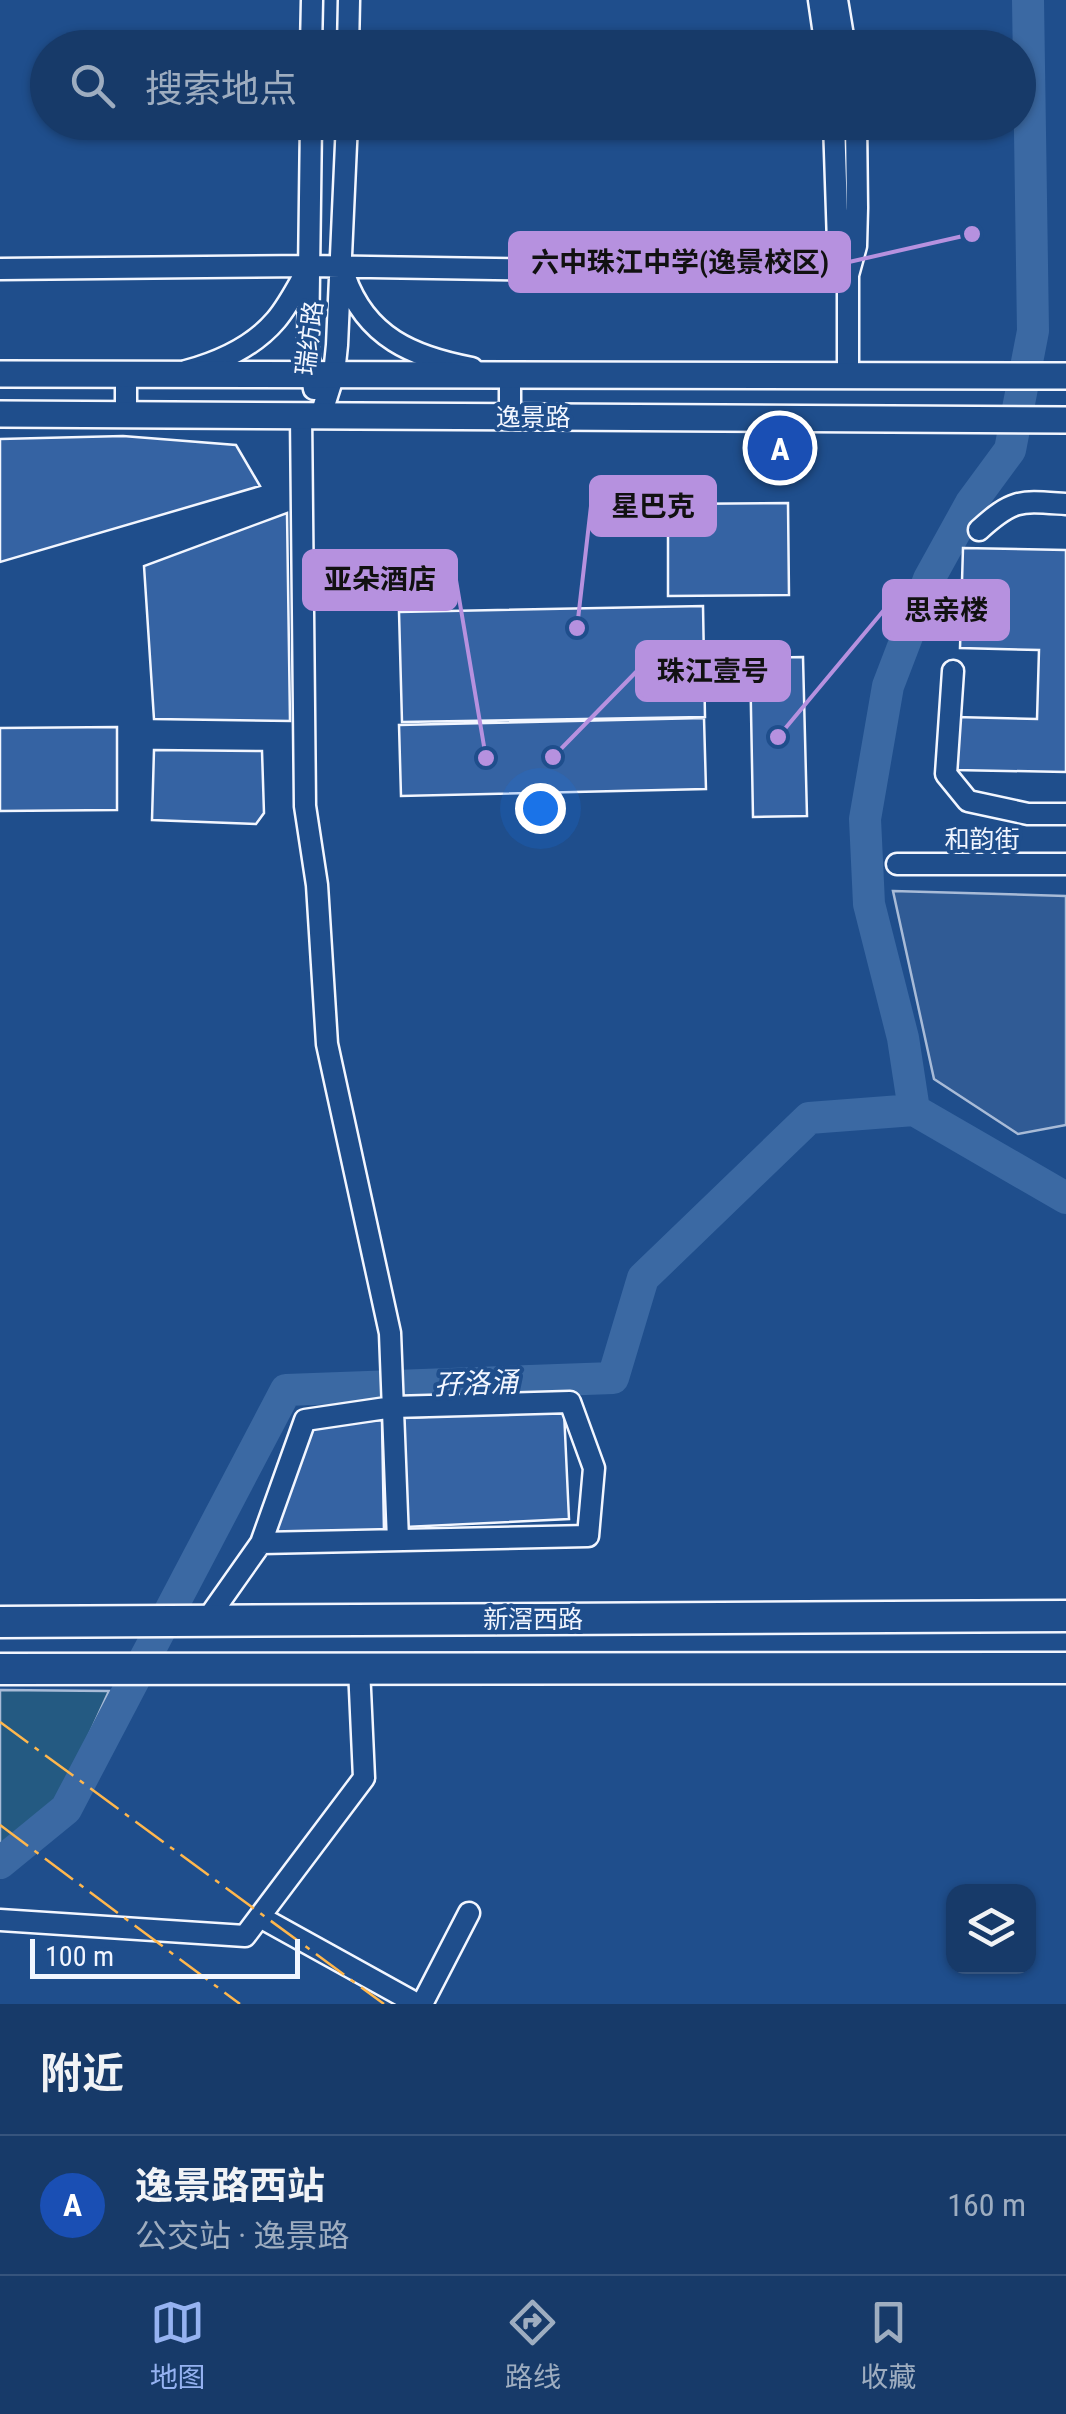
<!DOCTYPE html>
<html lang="zh">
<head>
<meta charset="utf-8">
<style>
  :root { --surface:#173a69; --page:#20416f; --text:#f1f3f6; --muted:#9eadc0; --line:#36547d; --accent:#95b2f1 }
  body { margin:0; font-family:"Roboto Condensed","Noto Sans SC",sans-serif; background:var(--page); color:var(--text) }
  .controls { position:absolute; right:30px; bottom:30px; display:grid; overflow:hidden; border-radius:20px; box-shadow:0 2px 8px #0004 }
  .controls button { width:90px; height:90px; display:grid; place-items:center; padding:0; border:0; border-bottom:2px solid var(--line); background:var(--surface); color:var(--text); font:50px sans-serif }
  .scale { position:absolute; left:30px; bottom:25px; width:270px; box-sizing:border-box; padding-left:10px; border:5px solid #f2f6ff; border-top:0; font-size:28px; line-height:35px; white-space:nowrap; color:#f2f6ff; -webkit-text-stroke:8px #1f4e8c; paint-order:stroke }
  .you { position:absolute; left:540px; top:808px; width:35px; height:35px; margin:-25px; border:8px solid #fff; border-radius:50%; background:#1a73e8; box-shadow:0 0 0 15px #1a73e833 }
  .badge { display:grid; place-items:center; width:65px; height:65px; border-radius:50%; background:var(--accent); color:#fff; font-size:32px; font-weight:700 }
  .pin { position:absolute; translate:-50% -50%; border:5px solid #fff; box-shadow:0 2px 10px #0006 }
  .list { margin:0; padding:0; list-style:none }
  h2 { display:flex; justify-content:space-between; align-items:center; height:130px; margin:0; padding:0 40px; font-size:42px }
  h2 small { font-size:32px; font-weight:400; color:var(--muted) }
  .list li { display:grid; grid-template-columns:65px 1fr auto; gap:30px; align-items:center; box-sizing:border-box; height:140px; padding:0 40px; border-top:2px solid var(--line) }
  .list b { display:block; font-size:38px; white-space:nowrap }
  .list p { margin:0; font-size:32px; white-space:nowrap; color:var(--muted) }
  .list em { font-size:32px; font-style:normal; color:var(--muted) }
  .icon { flex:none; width:55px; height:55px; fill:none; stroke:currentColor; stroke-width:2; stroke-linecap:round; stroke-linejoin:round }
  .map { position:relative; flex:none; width:1066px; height:2004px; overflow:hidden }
  .search { position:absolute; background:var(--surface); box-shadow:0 2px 8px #0004; left:30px; right:30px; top:30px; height:110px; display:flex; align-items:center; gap:25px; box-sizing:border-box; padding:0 35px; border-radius:55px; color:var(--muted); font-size:38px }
  .sheet { height:270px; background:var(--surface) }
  nav { display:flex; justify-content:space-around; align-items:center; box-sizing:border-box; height:140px; border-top:2px solid var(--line); background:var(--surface); font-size:28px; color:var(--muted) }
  nav a { display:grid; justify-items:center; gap:5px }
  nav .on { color:var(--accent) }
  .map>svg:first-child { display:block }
  .green { fill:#245a82; stroke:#a8bbd7; stroke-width:2.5 }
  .parking { fill:#305b95; stroke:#a8bbd7; stroke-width:2.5 }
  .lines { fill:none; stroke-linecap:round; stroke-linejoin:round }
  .river { stroke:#3b69a3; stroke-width:32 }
  .building { fill:#3563a3; stroke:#f2f6ff; stroke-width:2.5 }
  .minor-casing { stroke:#f2f6ff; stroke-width:25 }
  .major-casing { stroke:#f2f6ff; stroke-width:30 }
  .highway-casing { stroke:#f2f6ff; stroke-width:35 }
  .minor { stroke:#1f4e8c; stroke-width:20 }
  .major { stroke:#1f4e8c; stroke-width:25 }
  .highway { stroke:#1f4e8c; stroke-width:30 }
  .power { stroke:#ffb74d; stroke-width:2.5; stroke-dasharray:35 8 5 8; stroke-linecap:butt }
  .labels { text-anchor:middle; stroke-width:8; stroke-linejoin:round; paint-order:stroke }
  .street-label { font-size:25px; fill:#f2f6ff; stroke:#1f4e8c }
  .water-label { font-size:28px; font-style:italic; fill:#f2f6ff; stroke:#1f4e8c }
  .leader { fill:none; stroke:#b691df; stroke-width:4 }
  .callout-dot { fill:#b691df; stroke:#1f4e8c; stroke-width:4 }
  .callout { fill:#b691df; stroke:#b691df; stroke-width:4 }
  .callout-label { font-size:28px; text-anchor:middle; font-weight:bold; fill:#111 }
</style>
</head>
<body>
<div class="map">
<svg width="1066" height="2004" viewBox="0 0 1066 2004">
  <rect width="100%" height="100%" fill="#1f4e8c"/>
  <!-- green -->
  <path class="green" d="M0,1690L109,1691L57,1805L0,1845Z"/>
  <!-- parking -->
  <path class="parking" d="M893,891L1066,896V1125L1018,1134L934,1079Z"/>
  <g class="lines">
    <!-- river -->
    <path class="river" d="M914,1110L903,1038L869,904L865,819L888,686L929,579L971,503L1010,450L1033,331L1028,0
      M0,1863L66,1809L286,1390L613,1378L643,1278L809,1118L914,1110L1066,1198"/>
  </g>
  <!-- building -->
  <path class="building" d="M123,436L236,445L260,486L0,562V439Z
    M788,503L789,595L668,596V504Z
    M287,513L290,721L154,719L144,566Z
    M963,548L1066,550V772L955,770L956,717L1037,719L1039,650L960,648Z
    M703,606L705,717L402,722L399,612Z
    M803,657L807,816L753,817L750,658Z
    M704,718L706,789L401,796L399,725Z
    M117,727V810L0,811V728Z
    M154,750L262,751L264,813L256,824L152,820Z
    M564,1411L569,1519L405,1527L400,1418Z
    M382,1420L384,1532L271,1538L312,1426Z"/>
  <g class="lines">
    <!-- minor casing -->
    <g class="minor-casing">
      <path id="minor" d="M819,0L826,48
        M837,0L845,48
        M311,48L312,0
        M348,48L349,0
        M311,122L308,350L314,389
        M834,122L838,243L847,274
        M0,269L309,266L848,275
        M345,277C366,337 413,357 472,368
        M186,371C219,362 254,346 276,320C288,306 297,288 306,272
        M501,373L510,374V417
        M126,374V414
        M848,375V275L856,246L857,208L856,122
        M301,415L305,806L317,885L327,1044L390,1333L398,1540
        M321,415L334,374L337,345L347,122
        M979,530C1014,498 1021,501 1066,504
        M953,671L946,774L968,801L1028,814H1066
        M897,864H1066
        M206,1621L261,1543L588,1536L594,1468L570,1402L393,1407L305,1420L261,1543
        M260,1917L417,2004
        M0,1920L245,1936L364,1778L359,1668
        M422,2004L469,1913"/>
    </g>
    <!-- major casing -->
    <g class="major-casing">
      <path id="major" d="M0,374L1066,376
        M0,414L1066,420"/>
    </g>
    <!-- highway casing -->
    <g class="highway-casing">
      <path id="highway" d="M0,1622L1066,1616
        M0,1669L1066,1668"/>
    </g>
    <!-- minor -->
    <use href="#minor" class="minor"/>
    <!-- major -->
    <use href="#major" class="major"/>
    <!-- highway -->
    <use href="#highway" class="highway"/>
    <!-- power -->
    <path class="power" d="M0,1722L384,2004
      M0,1825L240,2004"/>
  </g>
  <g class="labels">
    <!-- street labels -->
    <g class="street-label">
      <text transform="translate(309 338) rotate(-83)" y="9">瑞纺路</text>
      <text x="533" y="426">逸景路</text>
      <text x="982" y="848">和韵街</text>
      <text x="533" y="1628">新滘西路</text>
    </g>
    <!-- water labels -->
    <g class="water-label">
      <text transform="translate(476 1383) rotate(-2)" y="10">孖洛涌</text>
    </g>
  </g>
  <!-- callouts -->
  <path class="leader" d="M972 234L849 262M577 628L591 506M486 758L456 580M778 737L884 610M553 757L637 671"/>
  <g class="callout-dot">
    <circle cx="972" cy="234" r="10"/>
    <circle cx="577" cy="628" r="10"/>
    <circle cx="486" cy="758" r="10"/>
    <circle cx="778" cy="737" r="10"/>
    <circle cx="553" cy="757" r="10"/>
  </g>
  <g class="callout">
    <rect x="510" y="233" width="339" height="58" rx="10"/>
    <rect x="591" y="477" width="124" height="58" rx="10"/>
    <rect x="304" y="551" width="152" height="58" rx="10"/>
    <rect x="884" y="581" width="124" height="58" rx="10"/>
    <rect x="637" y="642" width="152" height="58" rx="10"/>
  </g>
  <g class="callout-label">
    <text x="680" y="272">六中珠江中学(逸景校区)</text>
    <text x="653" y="516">星巴克</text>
    <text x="380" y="589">亚朵酒店</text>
    <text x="946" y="620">思亲楼</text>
    <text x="713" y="681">珠江壹号</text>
  </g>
</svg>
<div class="controls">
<button><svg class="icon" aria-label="layers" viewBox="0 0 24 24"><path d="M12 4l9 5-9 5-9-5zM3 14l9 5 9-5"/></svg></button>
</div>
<div class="scale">100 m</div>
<div class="you"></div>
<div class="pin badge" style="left:780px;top:448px;background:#1a4fb4">A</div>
<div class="search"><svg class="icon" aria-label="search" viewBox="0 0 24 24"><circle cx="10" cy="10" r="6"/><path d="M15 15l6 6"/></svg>搜索地点</div>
</div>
<section class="sheet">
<h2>附近<small></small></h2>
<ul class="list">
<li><span class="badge" style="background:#1a4fb4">A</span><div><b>逸景路西站</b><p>公交站 · 逸景路</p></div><em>160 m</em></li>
</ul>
</section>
<nav>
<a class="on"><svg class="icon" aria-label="map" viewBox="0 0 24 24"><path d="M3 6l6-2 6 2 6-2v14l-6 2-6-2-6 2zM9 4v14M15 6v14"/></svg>地图</a>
<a><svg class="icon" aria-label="directions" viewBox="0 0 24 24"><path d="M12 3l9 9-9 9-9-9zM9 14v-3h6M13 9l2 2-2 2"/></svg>路线</a>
<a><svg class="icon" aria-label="saved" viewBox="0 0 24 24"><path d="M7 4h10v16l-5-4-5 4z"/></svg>收藏</a>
</nav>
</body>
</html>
